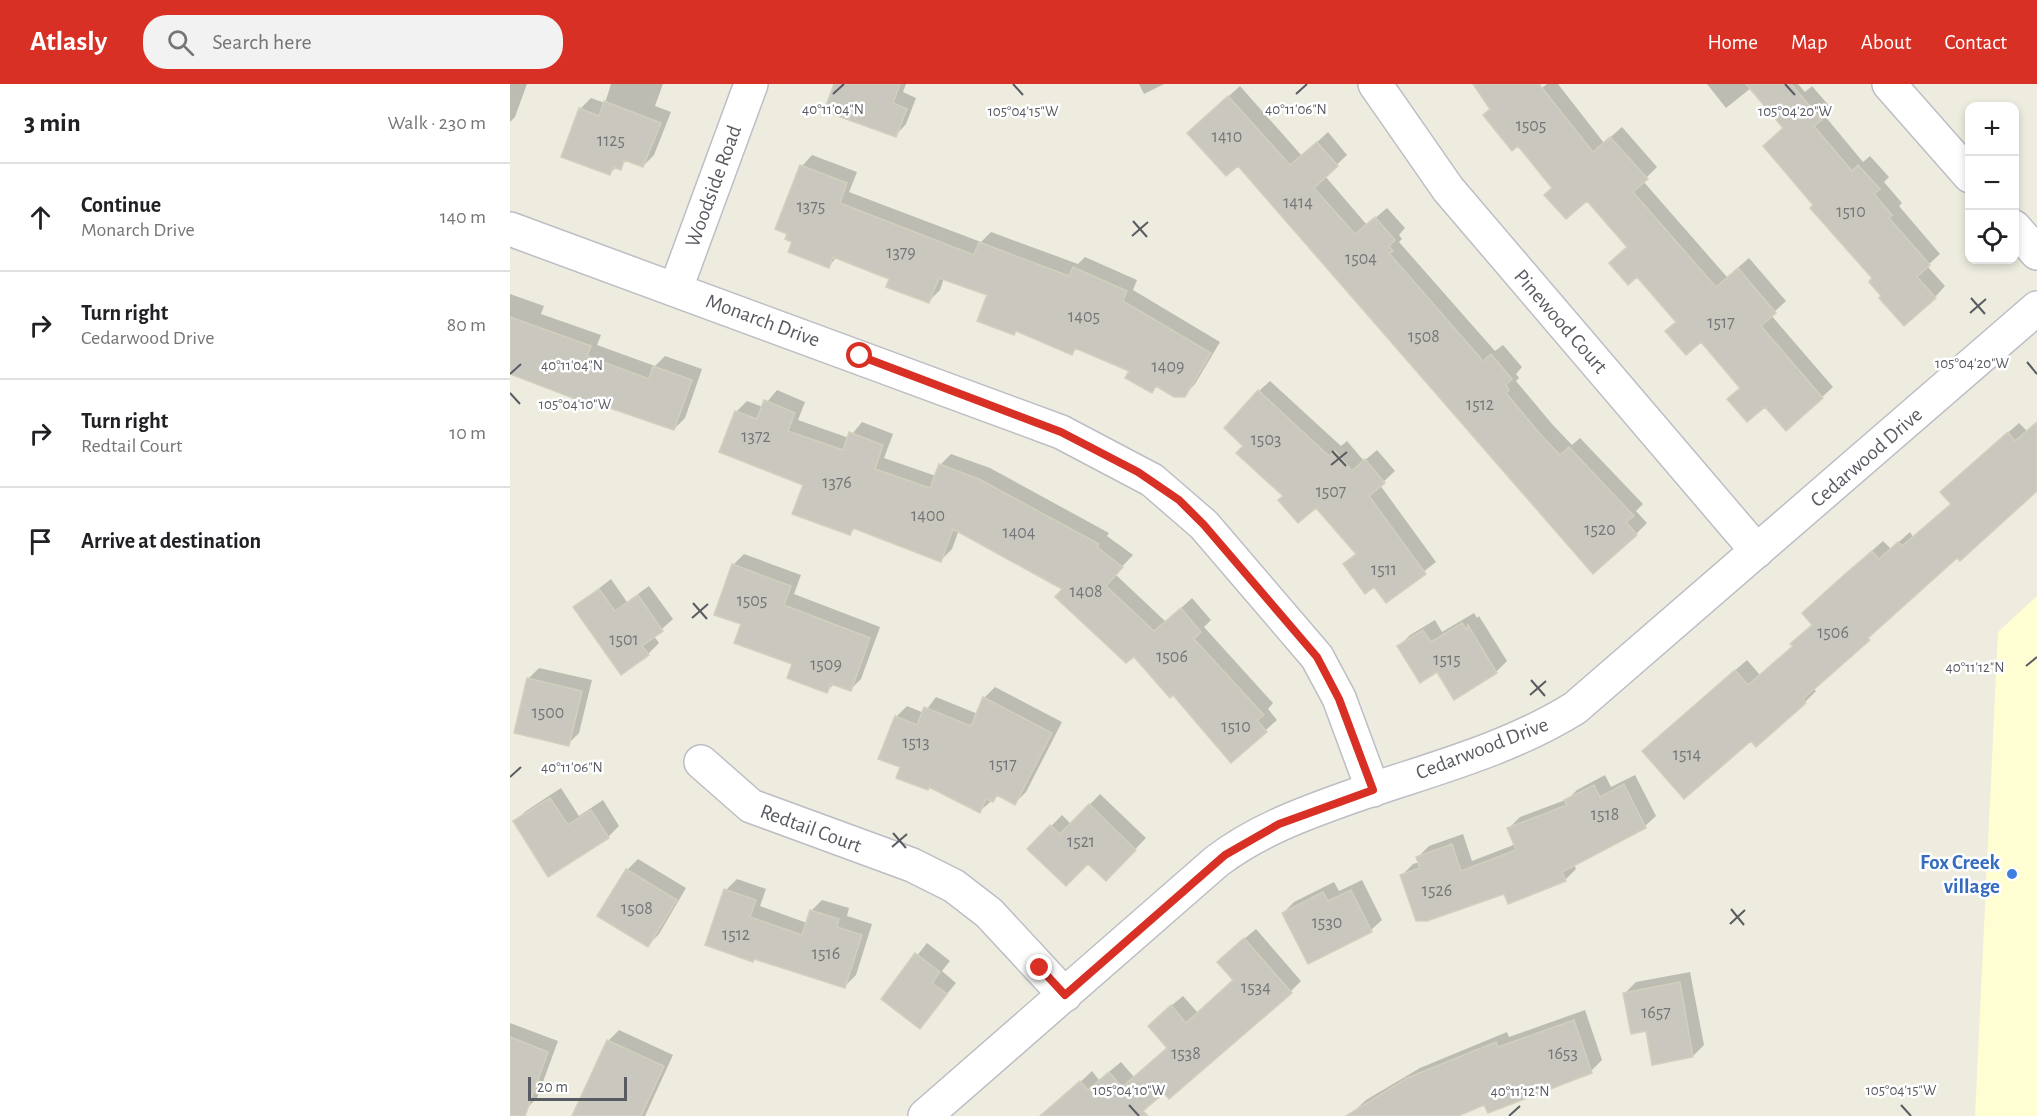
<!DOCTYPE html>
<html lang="en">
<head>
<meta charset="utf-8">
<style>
  :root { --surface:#fff; --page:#f2f2f2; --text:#202124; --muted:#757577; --line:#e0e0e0; --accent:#d93025 }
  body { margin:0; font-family:"Alegreya Sans",sans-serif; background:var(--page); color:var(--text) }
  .controls { position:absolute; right:18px; top:18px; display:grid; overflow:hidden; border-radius:12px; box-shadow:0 3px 9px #0003 }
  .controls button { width:54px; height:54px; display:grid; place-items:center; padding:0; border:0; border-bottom:2px solid var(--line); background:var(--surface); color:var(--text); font:30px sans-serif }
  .scale { position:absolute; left:18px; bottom:15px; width:99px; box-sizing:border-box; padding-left:6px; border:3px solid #585b62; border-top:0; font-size:16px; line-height:21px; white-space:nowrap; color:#585b62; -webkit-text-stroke:4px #fff; paint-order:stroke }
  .stop { position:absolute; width:18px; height:18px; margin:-14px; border:4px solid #d93025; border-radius:50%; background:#fff }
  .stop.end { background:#d93025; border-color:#fff; box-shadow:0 2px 6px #0008 }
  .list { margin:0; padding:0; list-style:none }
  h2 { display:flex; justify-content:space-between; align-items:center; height:78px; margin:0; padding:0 24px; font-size:26px }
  h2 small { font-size:20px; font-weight:400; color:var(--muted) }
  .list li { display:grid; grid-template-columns:39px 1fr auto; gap:18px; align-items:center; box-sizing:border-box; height:108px; padding:0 24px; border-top:2px solid var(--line) }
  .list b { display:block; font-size:22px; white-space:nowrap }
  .list p { margin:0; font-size:20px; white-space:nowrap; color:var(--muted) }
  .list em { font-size:20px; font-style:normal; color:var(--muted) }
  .icon { flex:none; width:33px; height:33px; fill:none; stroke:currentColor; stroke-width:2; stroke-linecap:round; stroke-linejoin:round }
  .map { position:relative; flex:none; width:1527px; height:1032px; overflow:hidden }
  header { display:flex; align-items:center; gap:36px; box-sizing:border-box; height:84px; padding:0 30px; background:var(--accent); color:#fff }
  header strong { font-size:28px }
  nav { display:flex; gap:33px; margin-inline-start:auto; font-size:21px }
  .search { width:420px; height:54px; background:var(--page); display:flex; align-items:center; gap:15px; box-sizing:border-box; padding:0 21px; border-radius:24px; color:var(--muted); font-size:22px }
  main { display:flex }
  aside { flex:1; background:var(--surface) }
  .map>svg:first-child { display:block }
  .commercial { fill:#fffdd2 }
  .shadow { fill:#0003 }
  .building { fill:#cac8be; stroke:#d2cfbd; stroke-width:1.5 }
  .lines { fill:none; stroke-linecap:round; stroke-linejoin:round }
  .minor-casing { stroke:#bdbec5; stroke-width:36 }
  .minor { stroke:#fff; stroke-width:33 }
  .route { stroke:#d93025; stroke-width:8 }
  .ticks { fill:none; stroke:#585b62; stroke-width:2 }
  .shop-dot { fill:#3f7fe0; stroke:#fff; stroke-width:2 }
  .labels { text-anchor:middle; stroke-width:5; stroke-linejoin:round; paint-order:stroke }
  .number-label { font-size:18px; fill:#747679 }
  .street-label { font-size:21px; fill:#585b62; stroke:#fff }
  .shop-label { font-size:21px; font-weight:bold; fill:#366cbe; stroke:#fff; text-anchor:end }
  .ticks-label { font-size:15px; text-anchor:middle; fill:#585b62; stroke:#fff; stroke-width:5; stroke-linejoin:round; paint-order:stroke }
</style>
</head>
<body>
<header>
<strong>Atlasly</strong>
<div class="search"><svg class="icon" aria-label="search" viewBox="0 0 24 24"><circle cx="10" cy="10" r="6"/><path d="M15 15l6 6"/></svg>Search here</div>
<nav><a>Home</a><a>Map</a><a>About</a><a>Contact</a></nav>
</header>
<main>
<aside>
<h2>3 min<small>Walk · 230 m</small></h2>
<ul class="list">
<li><svg class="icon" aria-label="ahead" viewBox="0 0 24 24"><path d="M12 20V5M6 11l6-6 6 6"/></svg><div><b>Continue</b><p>Monarch Drive</p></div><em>140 m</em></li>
<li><svg class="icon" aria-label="right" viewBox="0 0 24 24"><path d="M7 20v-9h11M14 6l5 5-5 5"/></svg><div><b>Turn right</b><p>Cedarwood Drive</p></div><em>80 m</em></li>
<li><svg class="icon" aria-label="right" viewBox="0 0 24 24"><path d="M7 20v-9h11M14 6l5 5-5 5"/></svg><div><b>Turn right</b><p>Redtail Court</p></div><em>10 m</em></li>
<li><svg class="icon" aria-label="arrive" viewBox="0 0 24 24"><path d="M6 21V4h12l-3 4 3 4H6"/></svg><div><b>Arrive at destination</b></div></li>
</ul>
</aside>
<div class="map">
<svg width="1527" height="1032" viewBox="0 0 1527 1032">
  <rect width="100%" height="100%" fill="#edecdf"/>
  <!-- commercial -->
  <path class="commercial" d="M1527,512V1032H1465L1488,548Z"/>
  <!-- shadow -->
  <path class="shadow" d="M0,0H17L5,33L0,38Z
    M101,0H153L145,22L161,28L144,71L133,82L118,76L99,89L70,25L81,14L95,19Z
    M326,0H396L393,8L406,14L396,40L386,51Z
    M629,0H654L634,10Z
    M964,0H1024L1028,7L1037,0H1048L1094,59L1112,43L1147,83L1133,97L1217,193L1239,174L1276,217L1261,231L1323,303L1312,313L1255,321L1231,303L1191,256L1167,237L1118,163L1077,115L1043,104Z
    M1197,0H1288L1295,8L1302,2L1321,24L1314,31L1353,78L1360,72L1379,93L1374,98L1392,119L1389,122L1430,170L1417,182L1435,202L1425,213L1373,212L1364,194L1305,121L1275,43L1241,4L1216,24Z
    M730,2L792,72L818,48L837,71L815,92L857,141L877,124L895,144L889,151L892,155L889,158L985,267L993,261L1012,283L1006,290L1009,294L1006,297L1042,340L1062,361L1070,354L1133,420L1126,427L1137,439L1126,450L690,38Z
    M302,71L347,88L339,108L471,158L481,148L568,180L575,173L627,196L623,206L710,258L685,300L674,312L648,301L641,308L621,287L568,263L561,269L479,210L434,194L430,206L419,217L381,194L327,173L319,182L284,157L292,82Z
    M0,210L34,222L31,230L91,251L87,261L145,282L155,272L192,285L175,334L164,345L0,289Z
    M760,297L831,362L837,357L854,377L867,366L885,387L870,401L926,478L876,517L864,501L835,481L847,469L806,422L775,411L735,361L749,307Z
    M267,306L295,318L288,336L339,354L352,338L383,350L374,374L426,392L430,381L441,370L480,384L599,449L597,452L623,471L605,490L656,538L682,514L701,536L694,543L763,619L758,625L767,636L721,677L663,609L555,505L449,446L442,465L431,476L345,444L340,450L226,328L237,317L253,323Z
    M1509,339L1517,347L1527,339V406L1447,472L1303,604L1306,607L1295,618L1241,655L1145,656L1237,576L1250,591L1284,561L1304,540L1347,480L1373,457L1381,465L1400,448L1403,453L1442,419L1443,397Z
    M234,470L291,491L284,510L370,543L351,595L340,606L324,600L317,607L232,539L223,481Z
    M101,495L117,518L139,502L163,535L144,552L149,559L138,570L65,523Z
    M964,529L967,534L969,532L997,577L986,588L927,586L889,562L900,551L925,536L932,548Z
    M29,584L82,596L69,649L58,660L18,595Z
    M485,603L552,638L516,708L505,719L488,711L470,727L392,682L386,633L397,622L414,629L426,613L468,630L474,614Z
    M1095,691L1101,703L1125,691L1146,732L1135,742L1064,780L1066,785L1055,796L995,808L892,791L903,780L910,778L908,773L919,762L953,750L962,777L1006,760L999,744L1010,733L1058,715L1067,706Z
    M51,704L69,732L93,716L109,742L98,753L5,737L16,727Z
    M590,710L636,754L607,784L519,765L552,731L561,740Z
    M128,775L176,804L149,850L138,861L117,786Z
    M227,795L256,805L250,822L297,839L301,827L312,816L339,824L337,832L362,840L346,891L335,902L246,874L243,877L216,806Z
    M852,796L872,836L861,846L773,829L784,818L824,798L829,807Z
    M746,845L791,897L780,908L626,1032H535L582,987L589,996L611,978L624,993L658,963L650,931L673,912L688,929L725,896L720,867Z
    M417,859L440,877L432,887L446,899L410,943L373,915Z
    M1180,888L1194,961L1183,972L1137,945L1115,909L1126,898Z
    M1075,926L1092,976L1081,987L975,1019L944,1032H839L856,1016L910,984L997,948L999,953Z
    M0,939L48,957L27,1014L16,1025L0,1019Z
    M109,946L163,971L135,1032H63L98,957Z"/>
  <!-- building -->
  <path class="building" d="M324,0H390L383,19L397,25L386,53L314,27Z
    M963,0H1029L1083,68L1100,53L1138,95L1123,108L1206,203L1228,184L1266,229L1251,242L1313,314L1276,347L1255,323L1237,338L1217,315L1230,304L1191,258L1176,271L1155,247L1166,238L1127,193L1118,201L1099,179L1117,163L1077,117L1056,135L1034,111L1042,104L1008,62L1002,67L973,31L980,25Z
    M1236,0H1281L1312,36L1304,42L1342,87L1348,81L1370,105L1364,110L1382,131L1379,134L1420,181L1407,193L1426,214L1394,242L1369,214L1371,212L1359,198L1362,194L1300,124L1303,121L1253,62L1273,44Z
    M718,12L780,81L807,58L828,82L804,104L845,150L865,133L885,156L879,162L883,167L879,169L973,277L981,270L1002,295L996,301L999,306L996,309L1031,351L1050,371L1059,363L1124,432L1116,438L1127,451L1083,490L728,82L716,92L677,49Z
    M94,17L151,39L133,83L114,76L111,86L103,83L100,91L51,73L69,24L89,32Z
    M290,81L337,99L330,119L464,171L469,158L559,192L563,183L617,207L613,217L701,269L675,313H664L646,302L642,309L615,294L619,287L565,264L562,271L506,247L504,251L467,237L477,211L429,194L419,219L376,203L379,195L323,173L319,184L278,168L282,158L275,155L277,150L265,145Z
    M0,233L81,262L77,272L139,295L143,282L182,296L164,346L85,319L84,322L0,290Z
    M748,306L819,372L825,367L842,387L855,375L875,399L859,412L916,490L876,519L864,503L855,510L833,480L846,470L806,424L788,439L768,416L773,412L726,369L733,362L714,344Z
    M254,316L285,329L278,347L333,366L339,348L373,361L365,385L420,404L429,380L469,395L589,460L587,463L613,483L596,502L644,547L671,524L691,548L684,555L754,631L747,636L757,648L721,679L663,611L660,614L624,573L616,579L545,513L552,505L443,445L431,478L343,444L340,451L282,430L293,401L209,368L225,327L247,335Z
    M1527,338V407L1450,477L1447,474L1358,554L1360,556L1293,615L1296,619L1246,663L1241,657L1174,715L1132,667L1225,586L1238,601L1283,562L1280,560L1302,541L1292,529L1334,491L1362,467L1369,475L1388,458L1392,462L1441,420L1430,408L1498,348L1505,357Z
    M222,480L281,502L274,521L360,554L341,607L321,600L317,609L277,594L282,580L224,559L231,540L204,531Z
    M89,505L105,527L128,511L153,547L132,562L139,571L111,591L63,523Z
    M952,539L957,546L958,541L987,589L944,616L927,588L910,599L887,562L913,546L921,558Z
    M17,594L72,607L59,662L4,649Z
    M473,613L542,649L505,721L487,711L483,718L476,715L470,729L419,703L418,706L386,694L390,683L368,675L385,632L407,641L414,623L461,642Z
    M1114,700L1136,744L1052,788L1056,797L998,820L994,810L917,837H906L890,791L910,784L906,773L942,760L951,787L1006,766L997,744L1057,721L1054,716L1084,701L1090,713Z
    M40,714L58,741L81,726L99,754L38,793L3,737Z
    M579,720L626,766L596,797L578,780L556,802L517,765L540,741L550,750Z
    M116,785L167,816L138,863L87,832Z
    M214,805L246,816L240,833L292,851L300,826L329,835L327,843L352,851L335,904L244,875L243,878L195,861Z
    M841,806L862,848L798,880L772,829L813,808L818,817Z
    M734,854L782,909L732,952L659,1015L654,1009L633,1027L638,1032H530L570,997L578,1006L599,988L612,1003L657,964L638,942L661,921L676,939L723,896L707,878Z
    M405,869L430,888L422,899L437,910L410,945L371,915Z
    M1170,898L1183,973L1142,981L1136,947L1121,950L1113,909Z
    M1064,936L1082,989L978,1029L974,1021L948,1032H836L897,994L986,958L988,963Z
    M0,953L38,968L15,1032H0Z
    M97,956L154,982L131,1032H62Z"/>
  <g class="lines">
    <!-- minor casing -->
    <g class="minor-casing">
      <path id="minor" d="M865,0L938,105L1247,467
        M1379,0L1460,92
        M1504,143L1527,169
        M0,145L551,348L642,396L694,441L807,573L829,614L863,706
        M166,204L241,0
        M191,678L241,722L402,781L444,802L479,829L555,911
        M415,1032L707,777C748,746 795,729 843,712C918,686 998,666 1065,624L1527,224"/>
    </g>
    <!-- minor -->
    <use href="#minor" class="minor"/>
  </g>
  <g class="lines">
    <!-- route -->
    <path class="route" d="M350,272L551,348L628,388L669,416L694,441L807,573L829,615L863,706L769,740L715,771L555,911L530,884"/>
  </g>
  <!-- ticks -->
  <path class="ticks" d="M503,0L513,11M1275,0L1285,11M323,10L334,0M786,10L797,0M623,137L637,153M622,152L638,138M1461,214L1475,230M1460,229L1476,215M1517,278L1527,290M0,290L11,280M0,309L10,320M822,367L836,382M821,381L837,368M183,519L197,535M182,534L198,520M1516,582L1527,573M1021,596L1035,612M1020,611L1036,597M0,693L11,683M383,749L396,764M382,763L397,750M1221,825L1234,841M1220,840L1235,826M619,1021L629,1032M1391,1021L1401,1032M999,1032L1010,1022"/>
  <!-- markers -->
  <circle class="shop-dot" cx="1502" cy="790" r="6"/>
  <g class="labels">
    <!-- number labels -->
    <g class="number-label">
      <text x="1021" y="47">1505</text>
      <text x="717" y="58">1410</text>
      <text x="101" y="62">1125</text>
      <text x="788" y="124">1414</text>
      <text x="301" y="128">1375</text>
      <text x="1341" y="133">1510</text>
      <text x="391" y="174">1379</text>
      <text x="851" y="180">1504</text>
      <text x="574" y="238">1405</text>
      <text x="1211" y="244">1517</text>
      <text x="914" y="258">1508</text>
      <text x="658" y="288">1409</text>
      <text x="970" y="326">1512</text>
      <text x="246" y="358">1372</text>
      <text x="756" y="361">1503</text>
      <text x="327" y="404">1376</text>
      <text x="821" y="413">1507</text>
      <text x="418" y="437">1400</text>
      <text x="1090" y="451">1520</text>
      <text x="509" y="454">1404</text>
      <text x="874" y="491">1511</text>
      <text x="576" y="513">1408</text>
      <text x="242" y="522">1505</text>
      <text x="1323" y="554">1506</text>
      <text x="114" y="561">1501</text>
      <text x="662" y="578">1506</text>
      <text x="937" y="581">1515</text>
      <text x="316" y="586">1509</text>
      <text x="38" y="634">1500</text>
      <text x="726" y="648">1510</text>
      <text x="406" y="664">1513</text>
      <text x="1177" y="676">1514</text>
      <text x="493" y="686">1517</text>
      <text x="1095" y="736">1518</text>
      <text x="571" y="763">1521</text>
      <text x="927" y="812">1526</text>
      <text x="127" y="830">1508</text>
      <text x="817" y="844">1530</text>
      <text x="226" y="856">1512</text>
      <text x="316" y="875">1516</text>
      <text x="746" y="909">1534</text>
      <text x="1146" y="934">1657</text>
      <text x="676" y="975">1538</text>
      <text x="1053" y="975">1653</text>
    </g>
    <!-- street labels -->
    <g class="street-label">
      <text transform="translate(203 102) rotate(-70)" y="7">Woodside Road</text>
      <text transform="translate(253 236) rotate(20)" y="7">Monarch Drive</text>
      <text transform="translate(1051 237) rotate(49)" y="7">Pinewood Court</text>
      <text transform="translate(1356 373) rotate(-41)" y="7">Cedarwood Drive</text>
      <text transform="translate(972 664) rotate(-21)" y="7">Cedarwood Drive</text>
      <text transform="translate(301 744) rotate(20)" y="7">Redtail Court</text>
    </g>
    <!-- shop labels -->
    <g class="shop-label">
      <text x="1490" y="785">Fox Creek<tspan x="1490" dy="24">village</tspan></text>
    </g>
  </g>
  <g class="ticks-label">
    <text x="323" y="30">40°11'04"N</text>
    <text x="786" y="30">40°11'06"N</text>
    <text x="513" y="32">105°04'15"W</text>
    <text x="1285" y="32">105°04'20"W</text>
    <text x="1462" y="284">105°04'20"W</text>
    <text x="62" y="286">40°11'04"N</text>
    <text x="65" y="325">105°04'10"W</text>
    <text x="1465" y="588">40°11'12"N</text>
    <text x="62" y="688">40°11'06"N</text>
    <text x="619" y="1011">105°04'10"W</text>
    <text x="1391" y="1011">105°04'15"W</text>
    <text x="1010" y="1012">40°11'12"N</text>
  </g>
</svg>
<div class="controls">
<button>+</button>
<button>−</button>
<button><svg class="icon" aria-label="locate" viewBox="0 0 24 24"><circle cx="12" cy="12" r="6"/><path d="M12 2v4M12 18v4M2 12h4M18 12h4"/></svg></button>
</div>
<div class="scale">20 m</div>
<div class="stop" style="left:350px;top:272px"></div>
<div class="stop end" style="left:530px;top:884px"></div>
</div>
</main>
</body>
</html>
